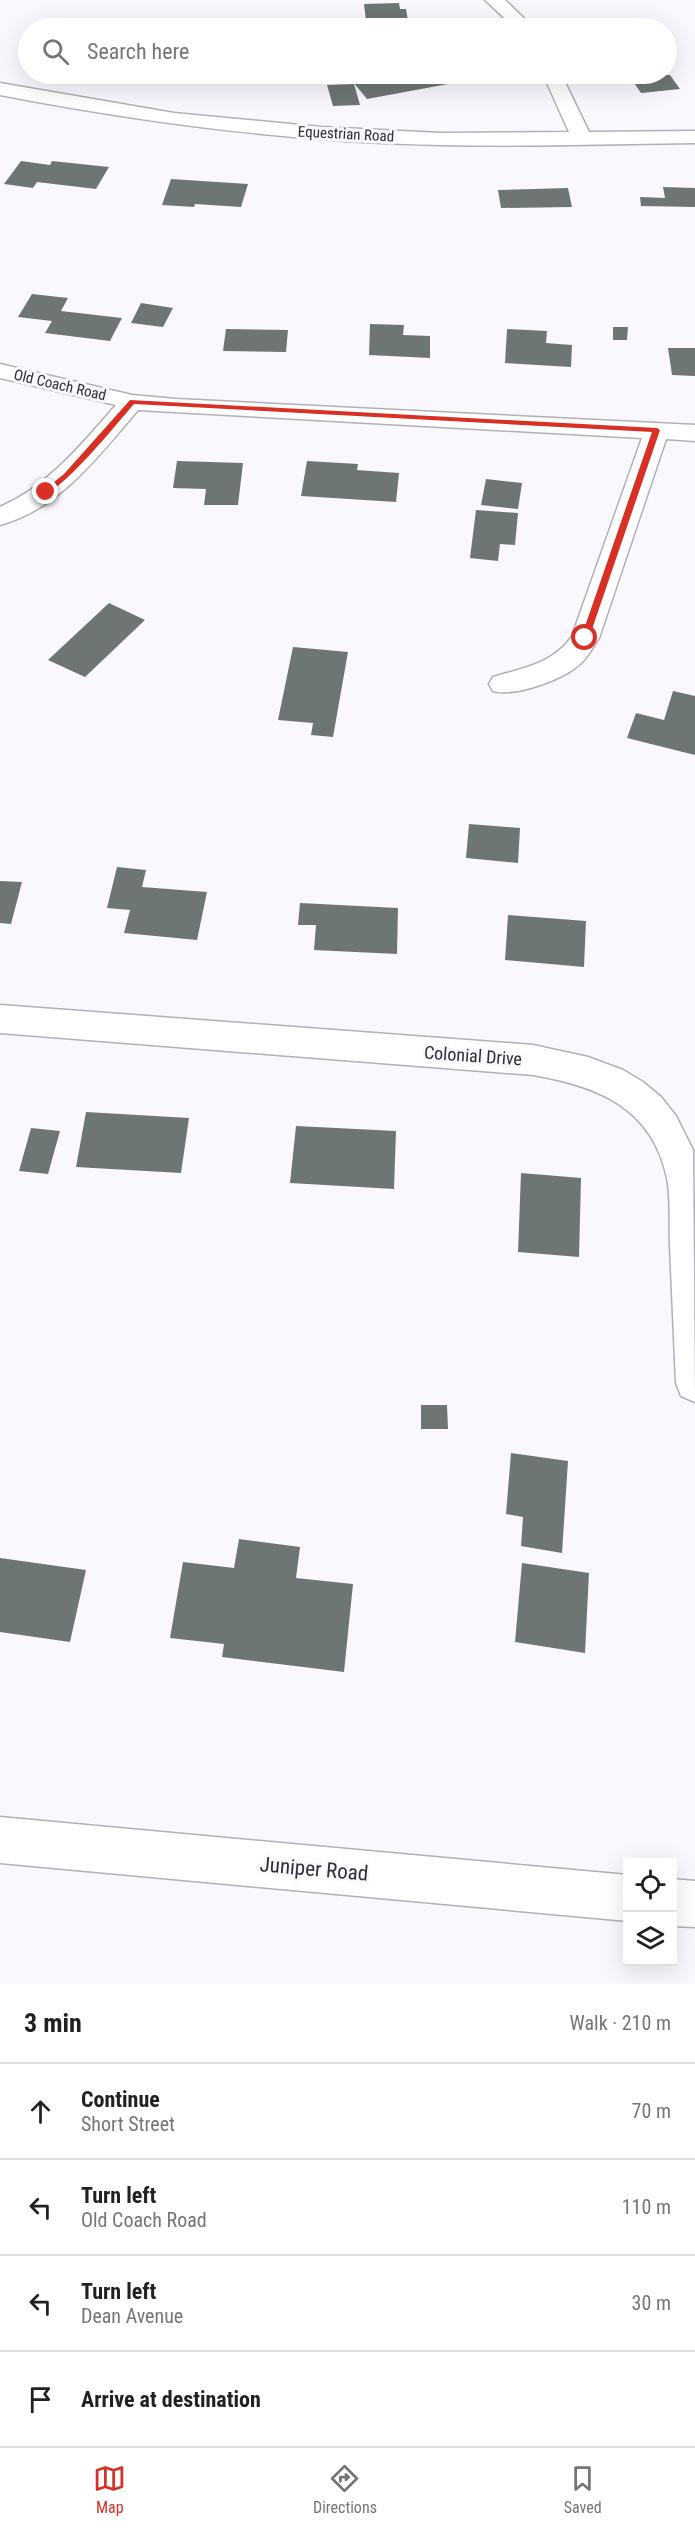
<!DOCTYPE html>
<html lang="en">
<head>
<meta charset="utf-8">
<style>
  :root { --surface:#fff; --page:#f2f2f2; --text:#202124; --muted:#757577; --line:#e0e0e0; --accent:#d93025 }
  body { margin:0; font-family:"Roboto Condensed",sans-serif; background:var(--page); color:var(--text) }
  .controls { position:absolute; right:18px; bottom:18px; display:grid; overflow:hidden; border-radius:0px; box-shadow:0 6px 24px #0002 }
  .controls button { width:54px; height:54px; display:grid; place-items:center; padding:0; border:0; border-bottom:2px solid var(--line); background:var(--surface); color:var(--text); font:30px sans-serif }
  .stop { position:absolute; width:18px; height:18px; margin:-14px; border:4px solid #d93025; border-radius:50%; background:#fff }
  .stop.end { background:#d93025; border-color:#fff; box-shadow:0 2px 6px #0008 }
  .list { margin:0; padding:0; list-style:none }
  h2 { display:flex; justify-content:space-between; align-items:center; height:78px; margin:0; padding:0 24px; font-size:26px }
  h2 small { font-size:20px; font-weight:400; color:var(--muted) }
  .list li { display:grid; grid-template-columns:39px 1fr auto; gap:18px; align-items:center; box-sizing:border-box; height:96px; padding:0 24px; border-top:2px solid var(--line) }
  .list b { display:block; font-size:22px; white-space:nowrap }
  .list p { margin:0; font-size:20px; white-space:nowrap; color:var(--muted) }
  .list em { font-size:20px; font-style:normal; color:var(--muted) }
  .icon { flex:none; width:33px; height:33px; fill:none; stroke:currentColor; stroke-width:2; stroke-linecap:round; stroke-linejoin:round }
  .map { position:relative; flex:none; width:695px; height:1984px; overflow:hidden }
  .search { position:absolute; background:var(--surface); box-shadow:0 6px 24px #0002; left:18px; right:18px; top:18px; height:66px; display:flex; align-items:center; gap:15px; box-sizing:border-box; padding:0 21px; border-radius:33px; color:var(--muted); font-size:22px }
  .sheet { height:462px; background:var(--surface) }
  nav { display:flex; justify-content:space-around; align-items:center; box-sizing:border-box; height:84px; border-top:2px solid var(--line); background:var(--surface); font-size:16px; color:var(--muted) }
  nav a { display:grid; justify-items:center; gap:3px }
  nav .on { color:var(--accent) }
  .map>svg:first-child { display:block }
  .building { fill:#6e7675 }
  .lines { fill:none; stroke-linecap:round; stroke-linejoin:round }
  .minor-casing { stroke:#b3afb6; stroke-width:3 }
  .minor { fill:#fff; fill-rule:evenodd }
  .route { fill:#d93025 }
  .labels { text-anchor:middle; stroke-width:6; stroke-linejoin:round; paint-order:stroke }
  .far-street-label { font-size:15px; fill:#302e31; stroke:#fbf7fe }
  .street-label { font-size:18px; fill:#302e31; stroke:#fbf7fe }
  .near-street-label { font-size:21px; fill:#302e31; stroke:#fbf7fe }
</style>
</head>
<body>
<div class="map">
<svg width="695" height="1984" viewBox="0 0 695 1984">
  <rect width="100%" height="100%" fill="#fbf7fe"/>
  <!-- building -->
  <path class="building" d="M399,3L400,9H406L409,27H374V21H366L364,4Z
    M170,74H253L250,82L168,77Z
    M401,74H452L459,82L367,99L353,82Z
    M628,74L670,75L680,89L641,93Z
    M354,84L360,105L333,106L327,85Z
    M21,161L50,165L52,161L109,167L96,189L37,182L33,188L4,184Z
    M171,179L248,184L241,207L195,204L194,207L162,205Z
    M663,187L695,188V207L641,206L640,197L665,198Z
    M568,188L572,207L501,208L498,190Z
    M32,294L68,298L61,311L122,318L110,341L45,333L52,321L18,317Z
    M141,303L173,308L163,327L131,323Z
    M370,324L404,325L403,335L430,336V358L369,355Z
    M613,327H628L627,340H613Z
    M226,329L288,330L286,352L223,351Z
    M507,329L547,331L546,343L572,345L571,367L505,363Z
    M668,348H695V376L672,375Z
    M177,461L243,463L238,505H204L206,489L173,488Z
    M307,461L358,464L357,470L399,473L396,502L301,496Z
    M486,479L522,483L518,509L481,505Z
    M476,510L518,513L515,545L500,544L498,561L470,558Z
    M109,603L145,620L85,677L48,660Z
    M293,647L348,652L333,737L311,735L313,723L278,720Z
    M673,691L695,696V755L627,738L636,713L664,720Z
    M469,824L520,828L518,863L466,858Z
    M117,867L146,870L142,887L207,892L197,940L124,933L130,910L107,908Z
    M0,881L22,882L11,924L0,923Z
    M300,903L398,908L397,954L314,950L316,925H298Z
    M508,915L586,921L584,967L505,960Z
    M86,1112L189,1118L181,1173L76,1167Z
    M296,1126L396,1131L394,1189L290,1183Z
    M31,1128L60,1131L48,1174L19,1171Z
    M521,1173L581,1178L579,1257L518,1252Z
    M421,1405H447L448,1429H421Z
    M511,1453L568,1461L562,1553L521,1546L523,1517L506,1514Z
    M239,1539L300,1547L296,1578L353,1584L344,1672L222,1657L224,1644L170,1638L183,1562L234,1568Z
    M0,1558L86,1570L70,1642L0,1632Z
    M522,1563L589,1573L585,1653L515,1642Z"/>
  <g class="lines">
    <!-- minor casing -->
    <g class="minor-casing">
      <path id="minor" d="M485,0H505L534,28H515Z
        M543,74H561L589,132L695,131V143C610,144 526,147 441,145C293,142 145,123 0,95V83L174,113L321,127L441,133L569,132Z
        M0,364L132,395L176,399L695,425V441L666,439L599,638C593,647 588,657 580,664C563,680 514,697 493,691L489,684L493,677C523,668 553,664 572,636L642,438L138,410C100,454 60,509 0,525V507C48,486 82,444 116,405L0,378Z
        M0,1005L533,1045L588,1057L623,1070L643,1082L661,1097L676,1116L693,1150L695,1402L681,1396L676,1383C674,1337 672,1292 670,1246C669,1224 671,1199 667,1178C652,1107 597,1086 533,1075L0,1033Z
        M0,1817L628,1875V1921L0,1863Z
        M672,1879L695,1881V1927L672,1926Z"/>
    </g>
    <!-- minor -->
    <use href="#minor" class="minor"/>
  </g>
  <!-- route -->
  <path class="route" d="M130,400L657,428L660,430L589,638L585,641L581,638L652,432L134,404C120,420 60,494 44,493V490L64,474Z"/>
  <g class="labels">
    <!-- far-street labels -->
    <g class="far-street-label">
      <text transform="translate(346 134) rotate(3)" y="5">Equestrian Road</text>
      <text transform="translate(60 385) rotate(13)" y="5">Old Coach Road</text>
    </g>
    <!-- street labels -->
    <g class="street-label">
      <text transform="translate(473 1056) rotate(4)" y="6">Colonial Drive</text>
    </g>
    <!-- near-street labels -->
    <g class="near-street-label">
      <text transform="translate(314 1869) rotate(5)" y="7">Juniper Road</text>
    </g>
  </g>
</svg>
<div class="controls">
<button><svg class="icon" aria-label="locate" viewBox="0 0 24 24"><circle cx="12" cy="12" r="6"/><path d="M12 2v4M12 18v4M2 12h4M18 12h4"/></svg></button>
<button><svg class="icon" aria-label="layers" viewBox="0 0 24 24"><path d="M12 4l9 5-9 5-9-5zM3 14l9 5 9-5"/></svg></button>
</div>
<div class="stop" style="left:585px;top:638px"></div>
<div class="stop end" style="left:46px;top:492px"></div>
<div class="search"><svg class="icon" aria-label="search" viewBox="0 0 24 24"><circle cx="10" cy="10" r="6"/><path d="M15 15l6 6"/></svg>Search here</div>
</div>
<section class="sheet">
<h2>3 min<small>Walk · 210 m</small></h2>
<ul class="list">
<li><svg class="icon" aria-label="ahead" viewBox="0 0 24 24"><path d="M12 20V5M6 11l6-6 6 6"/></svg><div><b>Continue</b><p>Short Street</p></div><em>70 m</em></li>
<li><svg class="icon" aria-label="left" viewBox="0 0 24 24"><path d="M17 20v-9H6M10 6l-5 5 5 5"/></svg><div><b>Turn left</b><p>Old Coach Road</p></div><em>110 m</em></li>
<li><svg class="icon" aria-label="left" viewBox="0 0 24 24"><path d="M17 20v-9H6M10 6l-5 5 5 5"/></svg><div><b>Turn left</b><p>Dean Avenue</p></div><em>30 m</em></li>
<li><svg class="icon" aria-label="arrive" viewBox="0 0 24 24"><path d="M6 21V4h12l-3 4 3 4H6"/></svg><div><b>Arrive at destination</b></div></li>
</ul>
</section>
<nav>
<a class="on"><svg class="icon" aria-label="map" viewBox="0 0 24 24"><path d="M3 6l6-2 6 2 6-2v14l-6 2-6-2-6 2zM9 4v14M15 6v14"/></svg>Map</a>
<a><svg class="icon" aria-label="directions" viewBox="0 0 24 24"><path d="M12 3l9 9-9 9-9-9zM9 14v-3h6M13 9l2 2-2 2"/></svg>Directions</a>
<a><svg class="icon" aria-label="saved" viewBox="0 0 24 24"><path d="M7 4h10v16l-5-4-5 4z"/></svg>Saved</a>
</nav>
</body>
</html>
